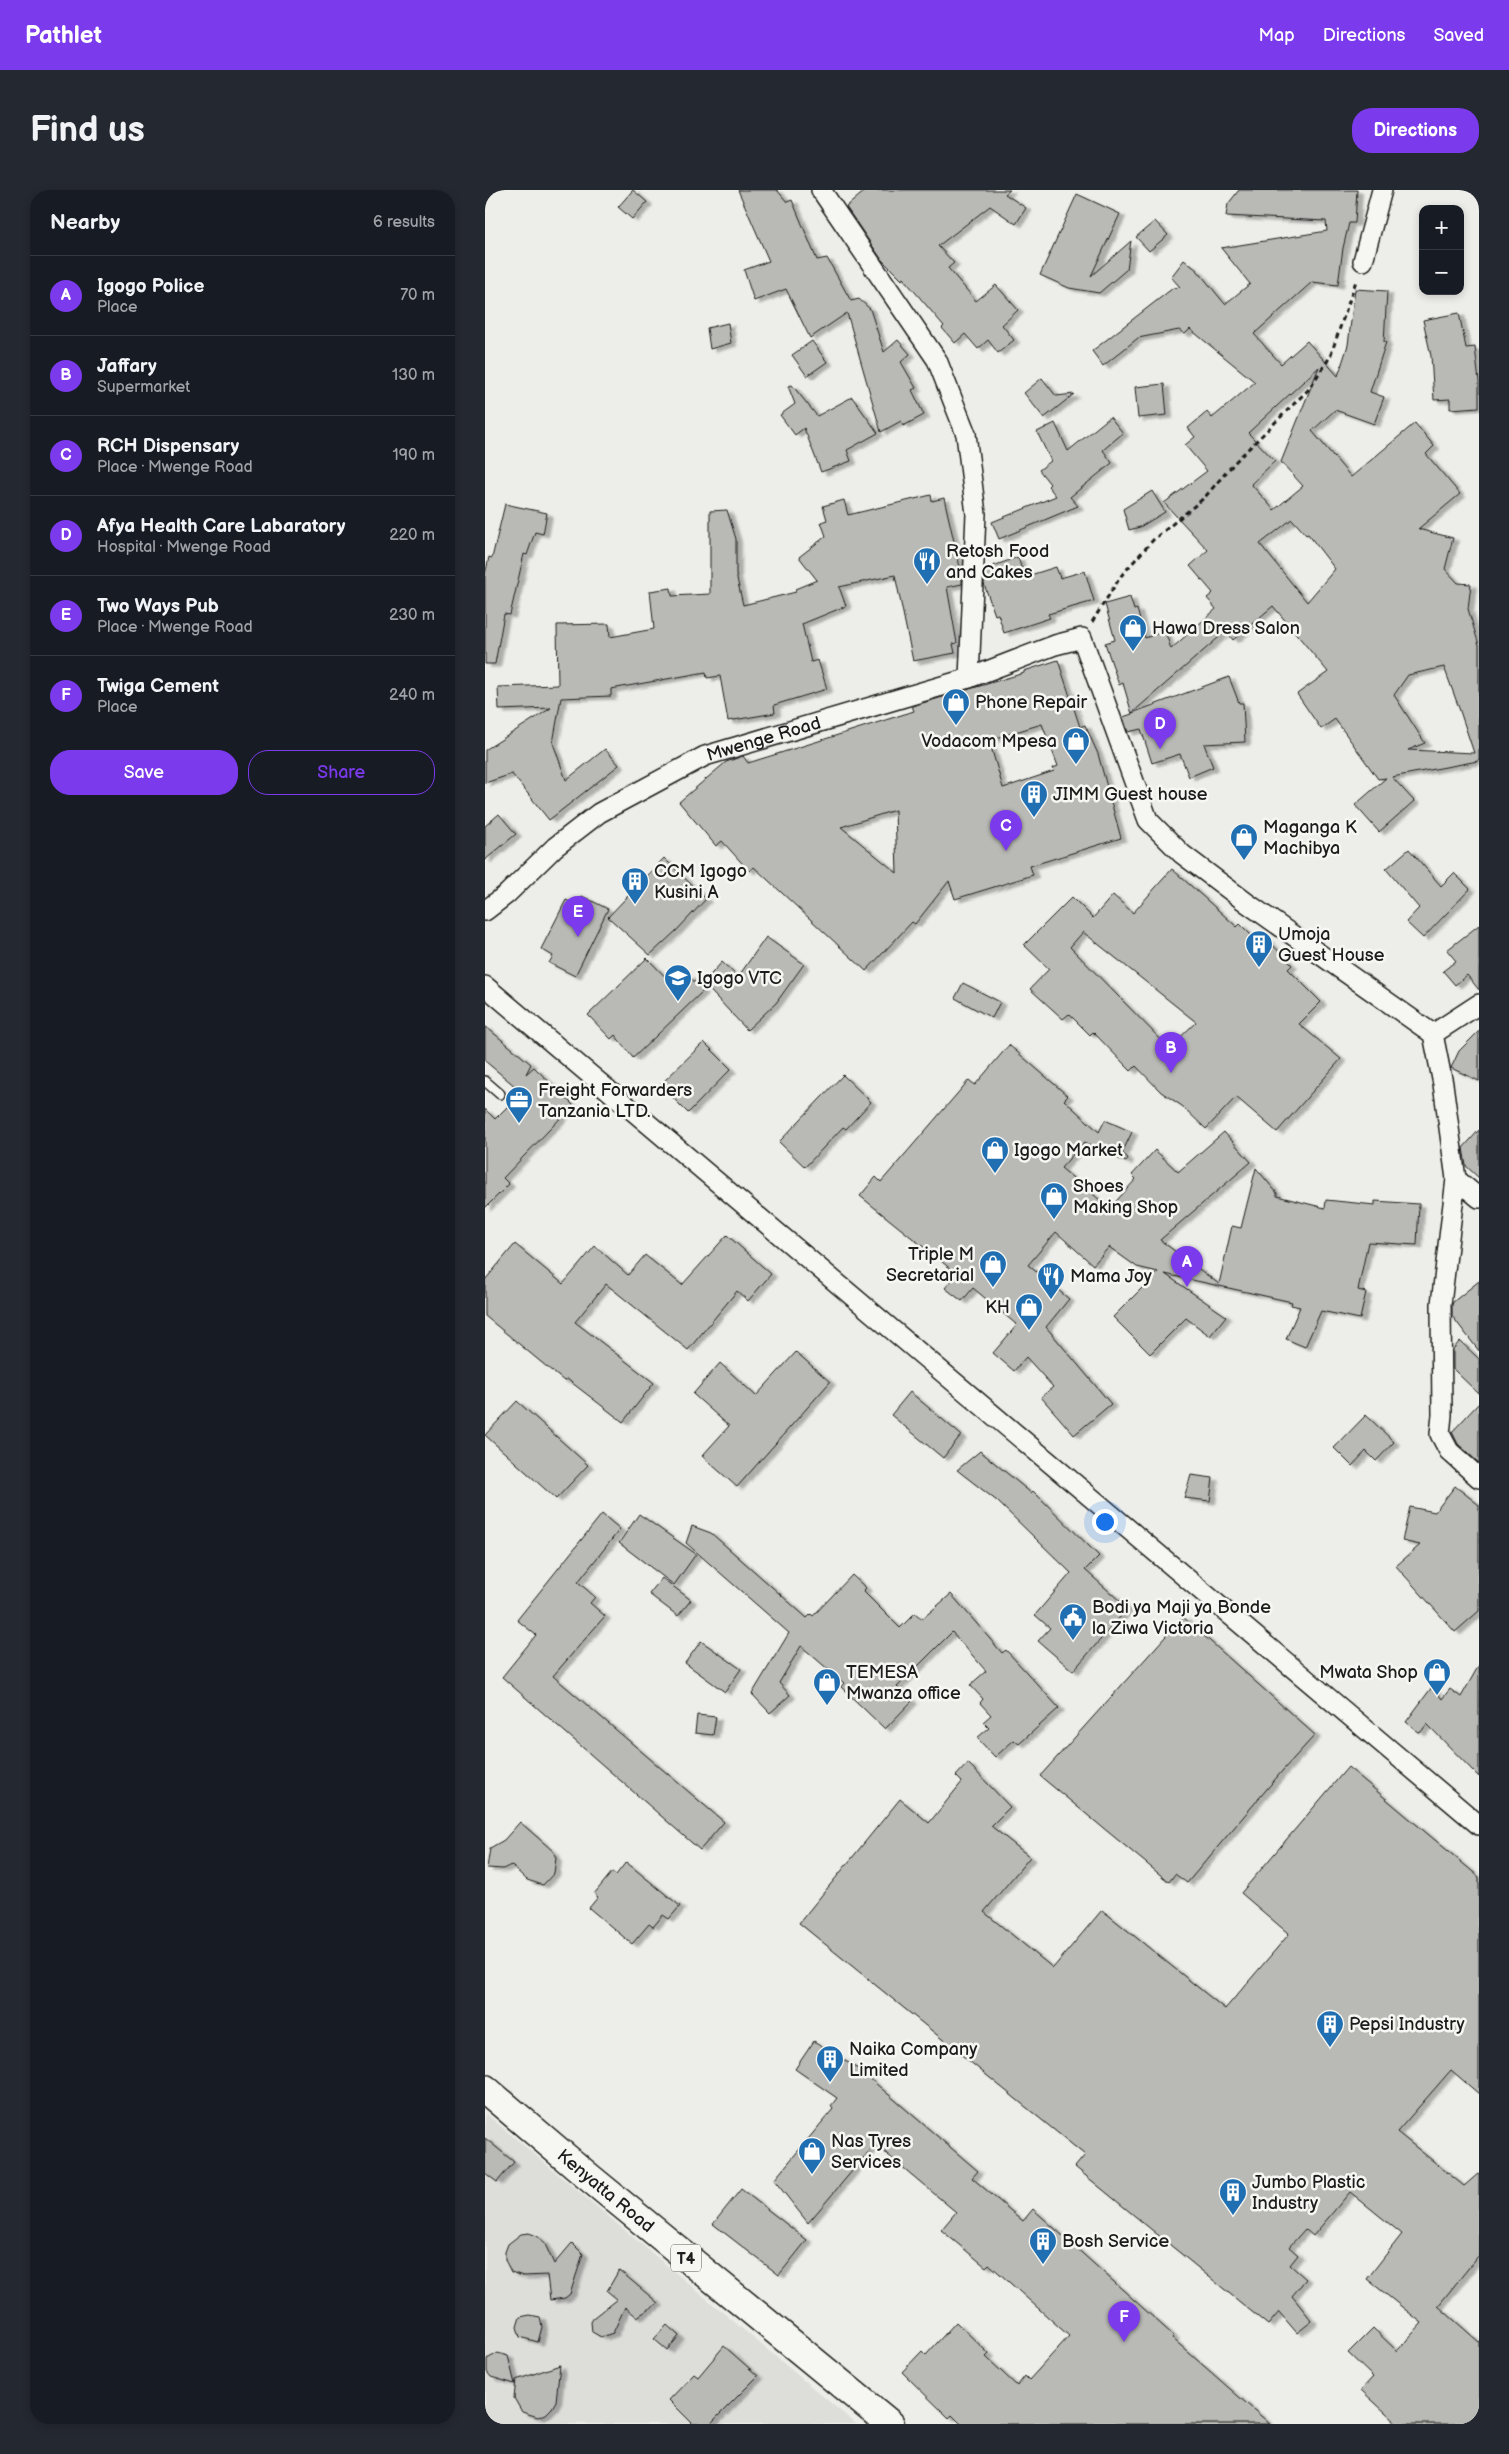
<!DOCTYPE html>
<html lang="en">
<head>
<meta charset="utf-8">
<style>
  :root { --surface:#171b24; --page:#242831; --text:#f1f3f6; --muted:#9ea1a6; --line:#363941; --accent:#7c3aed }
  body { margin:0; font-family:"Balsamiq Sans",sans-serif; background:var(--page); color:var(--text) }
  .controls { position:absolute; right:15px; top:15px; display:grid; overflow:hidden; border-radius:10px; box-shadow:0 2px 8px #0003 }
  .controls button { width:45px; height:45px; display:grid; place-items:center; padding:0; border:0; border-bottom:1px solid var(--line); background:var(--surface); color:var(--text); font:25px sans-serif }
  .you { position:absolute; left:619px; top:1331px; width:18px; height:18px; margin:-12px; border:4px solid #fff; border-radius:50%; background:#1a73e8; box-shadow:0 0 0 8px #1a73e833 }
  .badge { display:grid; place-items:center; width:32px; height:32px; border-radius:50%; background:var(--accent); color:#fff; font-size:16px; font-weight:700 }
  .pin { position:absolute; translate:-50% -41px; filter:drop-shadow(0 1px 2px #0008) }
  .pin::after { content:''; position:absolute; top:26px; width:18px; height:15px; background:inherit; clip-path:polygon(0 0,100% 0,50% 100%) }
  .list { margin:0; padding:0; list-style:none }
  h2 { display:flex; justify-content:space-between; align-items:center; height:65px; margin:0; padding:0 20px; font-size:21px }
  h2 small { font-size:16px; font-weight:400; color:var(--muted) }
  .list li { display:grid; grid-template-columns:32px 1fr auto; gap:15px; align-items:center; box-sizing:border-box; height:80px; padding:0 20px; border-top:1px solid var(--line) }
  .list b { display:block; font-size:19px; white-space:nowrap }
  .list p { margin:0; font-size:16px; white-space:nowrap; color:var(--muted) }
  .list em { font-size:16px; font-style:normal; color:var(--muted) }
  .actions { display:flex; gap:10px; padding:15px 20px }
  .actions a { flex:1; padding:11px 0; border:1px solid var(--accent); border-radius:20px; text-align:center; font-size:18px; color:var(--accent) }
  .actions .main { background:var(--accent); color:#fff }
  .map { position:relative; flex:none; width:994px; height:2234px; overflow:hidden; border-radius:20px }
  header { display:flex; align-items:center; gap:30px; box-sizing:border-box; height:70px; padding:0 25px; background:var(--accent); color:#fff }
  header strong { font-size:24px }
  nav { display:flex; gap:28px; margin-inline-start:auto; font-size:18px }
  .intro { display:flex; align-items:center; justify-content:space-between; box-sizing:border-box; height:120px; padding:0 30px }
  h1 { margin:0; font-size:35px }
  .button { padding:12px 22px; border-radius:20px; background:var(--accent); color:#fff; font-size:18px; font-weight:700 }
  main { display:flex; gap:30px; padding:0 30px }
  aside { flex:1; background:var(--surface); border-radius:20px; box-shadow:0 2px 8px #0003 }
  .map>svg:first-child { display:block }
  .built { fill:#ddddda }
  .building { fill:#b9b9b6; stroke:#1c1c1c; fill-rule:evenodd; filter:url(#shadow) }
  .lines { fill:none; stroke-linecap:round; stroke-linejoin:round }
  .service-casing { stroke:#1c1c1c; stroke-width:12 }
  .minor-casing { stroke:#1c1c1c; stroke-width:22 }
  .trunk-casing { stroke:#1c1c1c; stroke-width:31 }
  .path { stroke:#1c1c1c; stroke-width:3; stroke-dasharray:5 4; stroke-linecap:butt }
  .service { stroke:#f6f6f2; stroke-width:9 }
  .minor { stroke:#f6f6f2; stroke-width:19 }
  .trunk { stroke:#f6f6f2; stroke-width:28 }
  .labels { text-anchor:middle; stroke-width:5; stroke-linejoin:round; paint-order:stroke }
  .shield { fill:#f6f6f2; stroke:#5d5d5c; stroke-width:1 }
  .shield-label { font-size:16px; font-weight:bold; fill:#1c1c1c }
  .poi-label { font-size:18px; fill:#1c1c1c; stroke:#f6f6f2; text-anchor:start }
  .street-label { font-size:18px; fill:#1c1c1c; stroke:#f6f6f2 }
</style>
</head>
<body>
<header>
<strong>Pathlet</strong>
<nav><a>Map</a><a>Directions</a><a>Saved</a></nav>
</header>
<div class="intro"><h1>Find us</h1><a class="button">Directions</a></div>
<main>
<aside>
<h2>Nearby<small>6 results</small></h2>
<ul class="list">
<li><span class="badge">A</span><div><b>Igogo Police</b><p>Place</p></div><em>70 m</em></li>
<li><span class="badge">B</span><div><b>Jaffary</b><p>Supermarket</p></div><em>130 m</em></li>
<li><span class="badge">C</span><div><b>RCH Dispensary</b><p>Place · Mwenge Road</p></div><em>190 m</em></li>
<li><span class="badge">D</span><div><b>Afya Health Care Labaratory</b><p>Hospital · Mwenge Road</p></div><em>220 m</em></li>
<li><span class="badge">E</span><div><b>Two Ways Pub</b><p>Place · Mwenge Road</p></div><em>230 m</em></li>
<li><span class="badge">F</span><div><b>Twiga Cement</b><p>Place</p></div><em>240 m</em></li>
</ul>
<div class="actions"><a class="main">Save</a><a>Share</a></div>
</aside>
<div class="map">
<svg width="994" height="2234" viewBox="0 0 994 2234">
  <defs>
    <filter id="shadow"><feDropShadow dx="5.5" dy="3" stdDeviation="1" flood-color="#0004"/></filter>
  </defs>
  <rect width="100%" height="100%" fill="#edede9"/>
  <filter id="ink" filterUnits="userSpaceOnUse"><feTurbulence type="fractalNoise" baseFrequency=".02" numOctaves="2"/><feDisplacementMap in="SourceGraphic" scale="10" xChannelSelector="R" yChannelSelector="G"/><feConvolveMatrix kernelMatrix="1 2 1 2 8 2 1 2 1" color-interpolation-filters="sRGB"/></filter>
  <g filter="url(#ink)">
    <!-- built -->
    <path class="built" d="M0,1923L371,2234H0Z"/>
    <!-- building -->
    <path class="building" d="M148,0L162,12L147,29L133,17Z
      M253,0H292L302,12L307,10L332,70L342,68L366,111L374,109L385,119L399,162L413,150L425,164L416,172L431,198L427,200L439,225L418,236L416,231L396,242L362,123L325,148L301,99L269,111L259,80L284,71Z
      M381,0H525L520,4L541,18L531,34L505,16L453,56L469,73L463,78L491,111L511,95L533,120L517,135L529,150L513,163L503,150L493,159L480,144L470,153L457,138L459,136L418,88L417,90L397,70L361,17Z
      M754,0H872L870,33H864L858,58L853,95L827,92L769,144L796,174L822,151L853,186L863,155L870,99L902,101L899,152H901L885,202L899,207L889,234L850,220L827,241L866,287L930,233L949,256L941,264L975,304L933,339L968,348L960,379L973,393L986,394L983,419L994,455V568L993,571L907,587L929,611L894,642L870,615L901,588L893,589L850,529L836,539L812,504L843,482L788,416L748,450L741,441L647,523L744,487L754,513H758L760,552L719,554L728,577L704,587L695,564L667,573L656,539L643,542L638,527L647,524L638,493L634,495L620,453L630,450L620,414L645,407L649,420L652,419L660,448L680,441L686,459L731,419L722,408L728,403L705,376L723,360L679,313L722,281L700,255L710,247L703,238L722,222L727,228L770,192L705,139L700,144L694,140L653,148L618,176L607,161L688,98L695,97L686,87L699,70L712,80L740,114L765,94L736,58L842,41L841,31L741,26L743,14ZM834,177L796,272L818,296L789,320L766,294L790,271L763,243ZM807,329L821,345L823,344L850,379L822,412L775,354ZM959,477L974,518L989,563L923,560L940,553L909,505L923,485Z
      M592,4L635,24L606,86L646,51L642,79L614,103L584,98L555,85Z
      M670,31L683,45L664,61L651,47Z
      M974,123L981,158L990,157L994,192V217L965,219V209L949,210L946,166L938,130Z
      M243,133L246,153L225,159L222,138Z
      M327,151L342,172L322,186L307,165Z
      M557,188L571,206L589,204L559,228L539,203Z
      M679,194L682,225L653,228L650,197Z
      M307,195L332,226L367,207L393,243L362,260L366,271L336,282L319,238L310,245L295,225L310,214L303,196Z
      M625,227L638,243L618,260L627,273L585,307L593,316L514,349L507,332L571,306L563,296L565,294L554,280L566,271L552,242L570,233L583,261Z
      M667,301L680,322L655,337L644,340L638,319Z
      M446,305L447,311L459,308L477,386V394L462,397L472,453L468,454L470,463L428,471L410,385L354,397L361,416L317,434L326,472L333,470L342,499L289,515L290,523L243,531L235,486L222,488L221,482L126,499V506L76,508L68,553L81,590L120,559L134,575L64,630L27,584L0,593V560L66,518L14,520L13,497L73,495L72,435L124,434L125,447L169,439L165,401L186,398L187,406L225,404V321L242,320L251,349V384L258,415L311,402L310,399L332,390L314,367L341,346L336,332L342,330L338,316L359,310L363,325Z
      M20,314L62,323L58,344L50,342L42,365L39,364L25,425L19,424L10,474H0V385L4,367L7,368Z
      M533,367L539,387L571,377L575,388L600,381L609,411L563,424L565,428L519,443L513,424L510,425L499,394L500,379Z
      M573,470L595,537L600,535L613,564L636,648L545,676L548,685L470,709L464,691L430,734L427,732L381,781L269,677L264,681L237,651L231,656L194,612L241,572L258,566L263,573L353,545L429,521L427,516L539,483V481ZM557,534L573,576L568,578L569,581L518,598L504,550ZM410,620L412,683L356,637Z
      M14,624L31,644L0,670V636Z
      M924,659L956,696L969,683L985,699L938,748L921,732L934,718L901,679Z
      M179,668L221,709L192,740L165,765L123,727Z
      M687,679L752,737L755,734L772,751L778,745L807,775L803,779L836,812L814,834L856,869L792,942L751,907L721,939L697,916L676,902L651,876L646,881L608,842L605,845L584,824L578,829L545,799L564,779L539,755L587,707L608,728L628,705L648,723ZM598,742L627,765L711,832L684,858L585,757Z
      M97,706L123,719L90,786L64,773L68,766L56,759L81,710L92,715Z
      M994,735V800L982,785L970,795L958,781L971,771L962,760Z
      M281,747L319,774L291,813L262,840L218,793L237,772L253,787Z
      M162,768L190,797L203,785L218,801L148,868L130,845L126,849L103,825Z
      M478,793L515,812L507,828L470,808Z
      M0,836L46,874L41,884L49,877L88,915L18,988L24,994L0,1018V919L10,929L37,902L0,871Z
      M994,841V891L966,878L974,861Z
      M219,852L246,879L203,923L175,895Z
      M524,855L583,906L579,910L614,942L620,930L647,942L637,963L643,968L641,972L599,952L576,978L615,1010L607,1027L620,1014L625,1018L651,989L647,985L670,960L693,982L739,942L766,972L675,1050L734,1094L747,1036L756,1038L771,978L792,1003V1006L840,1018L841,1010L890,1015V1011L934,1014L932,1055L883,1052L873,1100L881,1102L875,1129L836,1121L820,1157L801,1149L815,1117L806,1115L807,1112L680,1084L741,1126L725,1146L701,1128L665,1164L628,1127L673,1082L652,1077L624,1057L608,1075L571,1042L543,1075L584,1109L561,1137L626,1214L589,1245L556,1207L568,1197L541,1167L529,1181L508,1163L532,1135L488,1098L477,1111L460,1098L472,1084L375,1006L391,987L396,992L484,890L490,895Z
      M358,885L386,912L361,939L358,937L320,977L294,952Z
      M994,940V988L981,976L978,958Z
      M242,1045L286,1084L263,1111L252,1101L203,1160L121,1094L90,1132L169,1193L138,1232L82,1189L79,1191L0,1126V1090L30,1054L78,1094L110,1056L143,1085L160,1065L197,1095Z
      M994,1091V1161L967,1126V1115L968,1112Z
      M975,1151L994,1169V1204L968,1179V1159Z
      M311,1162L345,1192L252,1297L217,1266L244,1236L208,1204L235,1173L271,1206Z
      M425,1202L476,1245L458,1268L406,1225Z
      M32,1211L103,1275L71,1309L0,1245Z
      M994,1213V1273L973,1254L967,1242Z
      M881,1225L909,1252L891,1271L881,1261L867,1276L849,1258Z
      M495,1261L546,1303L548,1301L614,1366L600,1380L643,1418L588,1481L553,1451L565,1438L550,1425L586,1383L512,1311L472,1280Z
      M706,1285L728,1288L725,1311L699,1308Z
      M970,1296L994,1315V1421L970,1442L911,1376L935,1355L917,1351L925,1317L950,1322Z
      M117,1324L135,1339L93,1392L110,1407L105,1413L120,1426L68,1486L239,1632L215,1660L17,1487L51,1445L32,1430Z
      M154,1324L211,1364L189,1395L134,1353Z
      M207,1336L226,1343L322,1428L326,1424L328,1426L367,1385L381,1398L378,1401L415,1438L430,1423L437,1429L466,1404L517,1463L521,1460L574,1518L534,1554L529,1550L510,1567L492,1548L504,1538L498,1532L506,1525L495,1513L498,1509L485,1495L501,1481L467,1442L412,1497L427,1511L400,1539L356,1497L359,1493L316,1456L294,1493L305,1505L285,1523L267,1504L304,1443L201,1353Z
      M177,1388L206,1410L193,1426L164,1404Z
      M698,1427L830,1545L798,1580L702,1693L690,1684L684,1692L555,1586Z
      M216,1451L256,1479L240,1502L200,1473Z
      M994,1475V1587L942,1534L935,1543L921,1532L947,1497L957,1509L965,1499L976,1507Z
      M212,1525L231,1527L228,1545L210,1543Z
      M483,1573L525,1617L506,1636L545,1667L499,1722L568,1778L617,1720L740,1819L804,1744L756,1703L863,1577L994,1687V1904L966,1880L912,1942L979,1996L994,1983V2065L953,2116L994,2152V2234H913L876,2200L888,2187L863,2163L888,2138L912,2161L937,2133L882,2089L917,2044L865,2002L828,2046L820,2039L804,2057L813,2065L805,2075L821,2089L807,2106L827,2131L812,2143L794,2122L783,2135L590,1977L600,1965L314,1733L415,1609L444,1633L477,1592L471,1586Z
      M35,1632L68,1661L71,1668L69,1683L58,1695L42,1690L26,1675L18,1679L2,1678L5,1658L19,1650Z
      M141,1672L195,1716L184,1729L178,1725L168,1737L164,1734L147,1754L104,1718L113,1707L109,1704L127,1682L131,1685Z
      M329,1851L376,1881L493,1981L487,1988L538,2031L548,2019L689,2146L687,2148L785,2234H476L467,2225L464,2228L417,2182L437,2161L441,2165L471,2132L504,2164L501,2167L532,2196L540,2186L544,2190L584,2146L504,2074L501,2077L456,2040L471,2022L390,1954L323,2033L289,1990L348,1919L346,1916L352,1908L310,1879Z
      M0,1948L29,1972L12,1992L0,1983Z
      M256,1999L322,2050L294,2085L228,2034Z
      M44,2043L52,2046L59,2052L69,2074L87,2053L98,2064L85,2104L80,2108L65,2110L62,2085L38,2086L26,2082L20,2070V2062L23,2054L36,2044Z
      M134,2080L173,2113L152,2127L140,2117L128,2143L116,2147L107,2142L106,2132L109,2127L132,2109L122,2101Z
      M45,2125L55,2127L57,2137L53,2152L35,2147L32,2137L35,2127Z
      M182,2135L194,2146L182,2160L169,2149Z
      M239,2156L273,2186L225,2234H208L184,2210L209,2184L213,2187Z
      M13,2163L23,2166L30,2194L6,2187L2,2182V2169Z
      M75,2175L71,2211L67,2218L61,2224L53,2227L37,2222L29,2208L31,2190Z"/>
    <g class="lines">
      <!-- service casing -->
      <g class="service-casing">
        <path id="service" d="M0,891L15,904"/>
      </g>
      <!-- minor casing -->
      <g class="minor-casing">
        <g id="minor">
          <path d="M336,0L452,170L481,244L491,324L484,488"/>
          <path d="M878,71L897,0"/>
          <path id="s1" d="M0,721L22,704L70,657L114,623L220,566L484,488L570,455L597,448L663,630L697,664L762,713L948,844L958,894L971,989L956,1114L957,1225L955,1244L964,1261L994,1288"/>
          <path d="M0,796L994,1635"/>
          <path d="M948,844L994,814"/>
          <path d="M971,989L994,1008"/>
        </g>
      </g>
      <!-- trunk casing -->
      <g class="trunk-casing">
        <g id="trunk">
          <path id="s2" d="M0,1899L100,1984L405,2234"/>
        </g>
      </g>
      <!-- path -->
      <path class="path" d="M607,432L636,386L668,350L719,308L751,271L823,200L845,167L871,91"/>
      <!-- service -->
      <use href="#service" class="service"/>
      <!-- minor -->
      <use href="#minor" class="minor"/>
      <!-- trunk -->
      <use href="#trunk" class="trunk"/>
    </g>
  </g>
  <!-- icons -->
  <defs>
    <g id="restaurant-pin" transform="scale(1.4375)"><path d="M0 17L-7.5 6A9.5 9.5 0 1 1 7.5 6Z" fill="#1f6fb2" stroke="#f6f6f2"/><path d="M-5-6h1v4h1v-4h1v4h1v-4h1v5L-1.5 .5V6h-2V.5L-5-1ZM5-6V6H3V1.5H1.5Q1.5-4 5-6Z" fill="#fff"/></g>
    <g id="shop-pin" transform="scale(1.4375)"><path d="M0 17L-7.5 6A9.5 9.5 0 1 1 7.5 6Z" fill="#1f6fb2" stroke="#f6f6f2"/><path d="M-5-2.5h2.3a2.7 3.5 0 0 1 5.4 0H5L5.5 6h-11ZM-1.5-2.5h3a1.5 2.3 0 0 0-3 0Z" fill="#fff"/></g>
    <g id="building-pin" transform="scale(1.4375)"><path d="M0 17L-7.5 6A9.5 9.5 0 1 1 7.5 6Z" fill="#1f6fb2" stroke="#f6f6f2"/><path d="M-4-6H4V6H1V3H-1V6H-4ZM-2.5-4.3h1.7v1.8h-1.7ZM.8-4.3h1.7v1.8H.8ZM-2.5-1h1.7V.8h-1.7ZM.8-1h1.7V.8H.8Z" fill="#fff"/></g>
    <g id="university-pin" transform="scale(1.4375)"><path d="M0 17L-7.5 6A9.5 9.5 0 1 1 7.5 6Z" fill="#1f6fb2" stroke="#f6f6f2"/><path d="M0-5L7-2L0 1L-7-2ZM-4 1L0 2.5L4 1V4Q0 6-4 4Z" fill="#fff"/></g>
    <g id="office-pin" transform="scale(1.4375)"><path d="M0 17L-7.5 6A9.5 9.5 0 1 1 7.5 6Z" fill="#1f6fb2" stroke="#f6f6f2"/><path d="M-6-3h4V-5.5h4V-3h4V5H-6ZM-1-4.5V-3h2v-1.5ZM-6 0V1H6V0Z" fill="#fff"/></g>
    <g id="civic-pin" transform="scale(1.4375)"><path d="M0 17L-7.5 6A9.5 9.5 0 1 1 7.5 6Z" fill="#1f6fb2" stroke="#f6f6f2"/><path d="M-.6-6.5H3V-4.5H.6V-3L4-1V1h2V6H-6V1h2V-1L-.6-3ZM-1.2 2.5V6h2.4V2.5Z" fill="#fff"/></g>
  </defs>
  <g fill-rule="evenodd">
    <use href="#restaurant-pin" x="442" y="371"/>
    <use href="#shop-pin" x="648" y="438"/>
    <use href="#shop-pin" x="471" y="512"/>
    <use href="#shop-pin" x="591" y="551"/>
    <use href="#building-pin" x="549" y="604"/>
    <use href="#shop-pin" x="759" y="647"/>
    <use href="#building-pin" x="150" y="691"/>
    <use href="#building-pin" x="774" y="754"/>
    <use href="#university-pin" x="193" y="788"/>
    <use href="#office-pin" x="34" y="910"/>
    <use href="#shop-pin" x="510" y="960"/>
    <use href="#shop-pin" x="569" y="1006"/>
    <use href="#shop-pin" x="508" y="1074"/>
    <use href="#restaurant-pin" x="566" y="1086"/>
    <use href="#shop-pin" x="544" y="1117"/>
    <use href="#civic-pin" x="588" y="1427"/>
    <use href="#shop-pin" x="952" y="1482"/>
    <use href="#shop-pin" x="342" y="1492"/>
    <use href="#building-pin" x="845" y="1834"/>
    <use href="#building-pin" x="345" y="1869"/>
    <use href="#shop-pin" x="327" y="1961"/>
    <use href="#building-pin" x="748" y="2002"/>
    <use href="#building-pin" x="558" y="2051"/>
  </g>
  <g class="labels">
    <!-- shield labels -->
    <rect class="shield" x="186" y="2054.5" width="30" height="27" rx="4"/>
    <g class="shield-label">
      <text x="201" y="2074">T4</text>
    </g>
    <!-- poi labels -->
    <g class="poi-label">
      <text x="461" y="367">Retosh Food<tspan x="461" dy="21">and Cakes</tspan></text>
      <text x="667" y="444">Hawa Dress Salon</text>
      <text x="490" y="518">Phone Repair</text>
      <text x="572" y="557" text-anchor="end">Vodacom Mpesa</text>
      <text x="568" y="610">JIMM Guest house</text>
      <text x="778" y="643">Maganga K<tspan x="778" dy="21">Machibya</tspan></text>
      <text x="169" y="687">CCM Igogo<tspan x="169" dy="21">Kusini A</tspan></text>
      <text x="793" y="750">Umoja<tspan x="793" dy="21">Guest House</tspan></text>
      <text x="212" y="794">Igogo VTC</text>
      <text x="53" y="906">Freight Forwarders<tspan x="53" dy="21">Tanzania LTD.</tspan></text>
      <text x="529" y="966">Igogo Market</text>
      <text x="588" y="1002">Shoes<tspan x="588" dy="21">Making Shop</tspan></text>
      <text x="489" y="1070" text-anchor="end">Triple M<tspan x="489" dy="21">Secretarial</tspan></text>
      <text x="585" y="1092">Mama Joy</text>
      <text x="525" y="1123" text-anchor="end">KH</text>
      <text x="607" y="1423">Bodi ya Maji ya Bonde<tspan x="607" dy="21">la Ziwa Victoria</tspan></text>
      <text x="361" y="1488">TEMESA<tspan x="361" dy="21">Mwanza office</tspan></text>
      <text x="933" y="1488" text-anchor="end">Mwata Shop</text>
      <text x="864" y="1840">Pepsi Industry</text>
      <text x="364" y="1865">Naika Company<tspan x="364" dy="21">Limited</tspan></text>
      <text x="346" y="1957">Nas Tyres<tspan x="346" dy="21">Services</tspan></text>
      <text x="767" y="1998">Jumbo Plastic<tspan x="767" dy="21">Industry</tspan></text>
      <text x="577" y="2057">Bosh Service</text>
    </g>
    <!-- street labels -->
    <g class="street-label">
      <text dy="6" stroke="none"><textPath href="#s1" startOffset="332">Mwenge Road</textPath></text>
      <text dy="6" stroke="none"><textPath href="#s2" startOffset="158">Kenyatta Road</textPath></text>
    </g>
  </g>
</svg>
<div class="controls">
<button>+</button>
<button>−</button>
</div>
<div class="you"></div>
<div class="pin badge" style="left:702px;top:1097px">A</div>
<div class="pin badge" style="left:686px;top:883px">B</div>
<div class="pin badge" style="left:521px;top:661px">C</div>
<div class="pin badge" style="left:675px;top:559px">D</div>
<div class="pin badge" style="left:93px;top:747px">E</div>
<div class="pin badge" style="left:639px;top:2152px">F</div>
</div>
</main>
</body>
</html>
